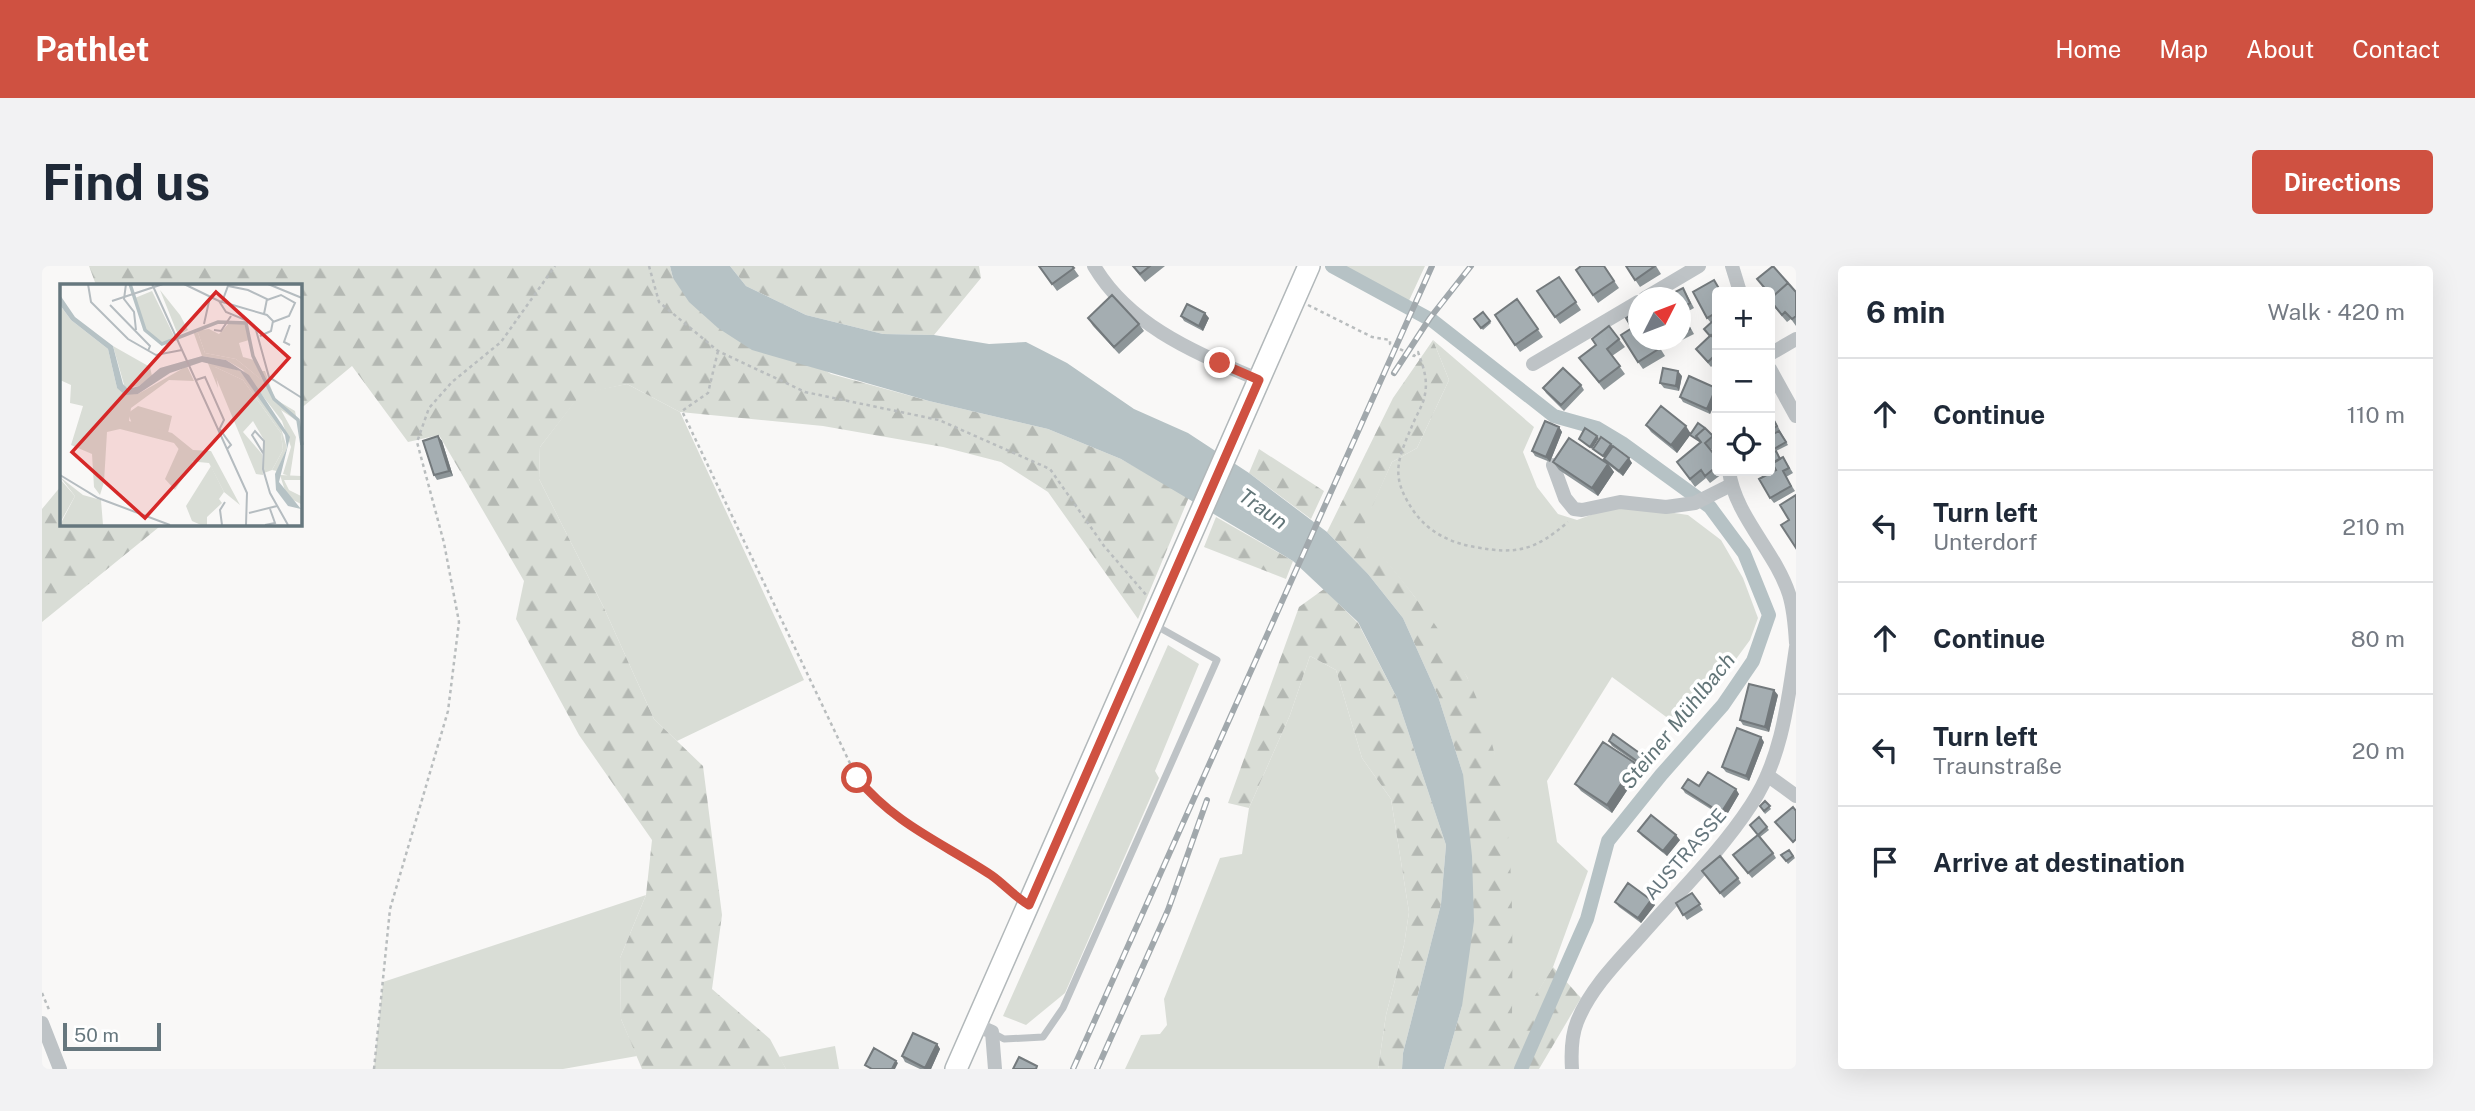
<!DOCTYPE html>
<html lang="en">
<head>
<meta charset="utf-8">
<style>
  :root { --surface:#fff; --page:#f2f2f3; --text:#1f2937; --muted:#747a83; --line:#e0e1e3; --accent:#cf5141 }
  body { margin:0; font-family:"Public Sans",sans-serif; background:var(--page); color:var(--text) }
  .controls { position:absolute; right:21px; top:21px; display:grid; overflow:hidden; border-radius:7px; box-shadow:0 7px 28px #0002 }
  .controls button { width:63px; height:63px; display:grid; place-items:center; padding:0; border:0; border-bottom:2px solid var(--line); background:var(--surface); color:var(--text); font:35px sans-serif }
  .compass { position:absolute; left:1586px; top:21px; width:63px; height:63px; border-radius:50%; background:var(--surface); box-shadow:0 7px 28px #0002; rotate:48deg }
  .scale { position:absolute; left:21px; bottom:18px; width:98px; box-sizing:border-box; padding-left:7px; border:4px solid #66777e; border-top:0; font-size:19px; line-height:24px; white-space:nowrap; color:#66777e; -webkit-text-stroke:5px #fff; paint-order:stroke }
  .stop { position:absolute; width:21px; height:21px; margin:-16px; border:5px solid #cf5141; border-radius:50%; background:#fff }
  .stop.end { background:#cf5141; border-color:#fff; box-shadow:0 2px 7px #0008 }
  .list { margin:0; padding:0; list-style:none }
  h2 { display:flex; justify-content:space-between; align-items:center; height:91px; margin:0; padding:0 28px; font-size:30px }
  h2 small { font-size:23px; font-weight:400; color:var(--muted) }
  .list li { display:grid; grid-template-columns:46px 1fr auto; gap:21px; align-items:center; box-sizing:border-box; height:112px; padding:0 28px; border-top:2px solid var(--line) }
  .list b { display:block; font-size:26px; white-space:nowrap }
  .list p { margin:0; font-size:23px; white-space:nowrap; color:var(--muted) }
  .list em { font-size:23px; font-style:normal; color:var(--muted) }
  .icon { flex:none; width:38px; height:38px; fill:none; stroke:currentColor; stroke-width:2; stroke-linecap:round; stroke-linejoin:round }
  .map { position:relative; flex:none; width:1754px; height:803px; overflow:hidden; border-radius:7px }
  header { display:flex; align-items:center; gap:42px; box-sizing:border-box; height:98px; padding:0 35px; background:var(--accent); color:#fff }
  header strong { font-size:33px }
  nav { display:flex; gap:38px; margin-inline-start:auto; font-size:24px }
  .intro { display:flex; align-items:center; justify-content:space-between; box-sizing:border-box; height:168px; padding:0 42px }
  h1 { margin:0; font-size:49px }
  .button { padding:18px 32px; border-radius:7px; background:var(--accent); color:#fff; font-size:24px; font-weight:700 }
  main { display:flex; gap:42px; padding:0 42px }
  aside { flex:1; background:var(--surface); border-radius:7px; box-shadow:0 7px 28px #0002 }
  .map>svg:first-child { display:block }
  .grass { fill:#d9ddd6 }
  .forest { fill:url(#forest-firs) }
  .water { fill:#b6c2c5 }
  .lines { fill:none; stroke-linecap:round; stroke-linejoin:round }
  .canal { stroke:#b6c2c5; stroke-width:14 }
  .primary-casing { stroke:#b2b8ba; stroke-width:24 }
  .path { stroke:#b9bdbe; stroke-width:2.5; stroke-dasharray:3.5 3.5; stroke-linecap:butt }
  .service { stroke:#bec3c6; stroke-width:7 }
  .minor { stroke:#bec3c6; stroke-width:14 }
  .primary { stroke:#fff; stroke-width:21 }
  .rail-casing { stroke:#a1a8ac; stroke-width:6 }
  .rail { stroke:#fff; stroke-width:3.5; stroke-dasharray:10; stroke-linecap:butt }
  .wall { fill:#8d9598 }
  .shaded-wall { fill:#73797c }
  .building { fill:#a4adb1; stroke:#73797c; stroke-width:2 }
  .route { stroke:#cf5141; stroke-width:9 }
  .labels { text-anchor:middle; stroke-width:7; stroke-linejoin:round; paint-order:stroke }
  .street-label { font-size:19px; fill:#66777e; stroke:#fff }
  .water-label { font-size:21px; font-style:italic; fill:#627578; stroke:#fff }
  .inset-river { fill:none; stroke:#b6c2c5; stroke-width:3.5 }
  .inset-road { fill:none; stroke:#b5bcc0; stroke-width:2 }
  .view { fill:#d62828; fill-opacity:0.15; stroke:#d62828; stroke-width:3.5 }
  .inset-edge { fill:none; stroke:#66777e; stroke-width:3.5 }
</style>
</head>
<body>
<header>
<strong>Pathlet</strong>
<nav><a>Home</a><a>Map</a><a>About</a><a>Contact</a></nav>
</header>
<div class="intro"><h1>Find us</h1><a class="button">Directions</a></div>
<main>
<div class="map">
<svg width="1754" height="803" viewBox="0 0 1754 803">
  <defs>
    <pattern id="forest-firs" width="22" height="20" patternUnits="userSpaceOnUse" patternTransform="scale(1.75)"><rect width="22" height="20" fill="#d9ddd6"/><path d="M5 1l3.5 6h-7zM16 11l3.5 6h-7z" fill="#b4b8b3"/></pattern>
  </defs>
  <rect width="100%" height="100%" fill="#f9f8f7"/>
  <!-- grass -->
  <path class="grass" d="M1286,0H1383L1365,39Z
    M1391,74L1492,161L1481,186L1495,221L1516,248L1535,254L1565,243L1591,241L1646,249L1679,274L1701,312L1716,352L1708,374L1642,464L1570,411L1505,515L1515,576L1546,605L1511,701L1470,768L1452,486L1425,411L1372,330L1319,264L1350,196L1375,182L1407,114Z
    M585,118L638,146L762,414L635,475L612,453L562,342L497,213L498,181L539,127Z
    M1126,379L1157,398L1113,505L1117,512L1023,727L984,759L961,750Z
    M1268,390L1294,404L1320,492L1349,533L1367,646L1362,679L1344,749L1336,803H1083L1099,769L1118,768L1125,759L1122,733L1178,592L1200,588L1207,542L1248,449Z
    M604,629L578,692L579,753L595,790L521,803H332L341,716Z
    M793,780L797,803H744L737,791Z"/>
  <!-- forest -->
  <path class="forest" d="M47,0H628L631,12L789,108L887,135L1006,163L1079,193L1147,231L1096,353L1006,226L959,196L901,181L781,160L638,146L585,118L539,128L498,181L497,213L562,342L612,453L661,500L680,649L670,723L728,773L744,803H600L579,753L578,692L604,629L610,574L537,469L474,353L482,315L397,169L366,176L310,100L257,144V19H54Z
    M688,0H937L939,12L892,69L841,68L764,49L704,20Z
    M1391,74L1407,114L1375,182L1350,196L1320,264C1356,310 1398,358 1425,411C1478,517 1470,651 1470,766L1511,701L1539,732L1497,803H1402L1420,740L1421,508L1396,430L1361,352L1326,308L1285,266L1351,132Z
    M1217,183L1282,225L1269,253L1207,207Z
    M19,220V257H122L0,356V243Z
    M1174,251L1251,295L1244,313L1162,281Z
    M1282,323L1316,357L1355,432L1404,579L1399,638L1361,787L1360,803H1336L1344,749L1362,679L1367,646L1349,533L1320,492L1294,404L1268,390L1248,449L1207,542L1186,537L1257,341Z"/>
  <!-- water -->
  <path class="water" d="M628,0H688L704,20L764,49L841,68L892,69L947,78L984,76L1025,97L1092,143L1146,167L1207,207L1285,266L1326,308L1361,352L1396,430L1421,508L1430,590L1432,655L1420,740L1402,803H1360L1361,787L1399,638L1404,579L1355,432L1316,356L1251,295L1079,193L1006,163L887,135L710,84L676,62L647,36L631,12Z"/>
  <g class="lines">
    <!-- canal -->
    <path class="canal" d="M1290,0L1391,55L1512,150L1555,162L1580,177L1668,241L1702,287L1727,349L1711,395L1681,439L1619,509L1566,575L1545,653L1479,803"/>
    <!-- primary casing -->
    <g class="primary-casing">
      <path id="primary" d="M914,803L1267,0"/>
    </g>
    <!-- path -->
    <path class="path" d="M607,0L617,36L676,85L763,126L897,154L1008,203L1062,280L1105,330
      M1266,39L1330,71L1348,74V78L1372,90L1376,86C1381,100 1386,113 1383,128C1382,136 1377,145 1373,153C1356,193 1346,209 1373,247C1388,267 1409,277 1433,281C1476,289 1493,284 1526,256
      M676,85L666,127L640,145L815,512C863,568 919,584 973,629
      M0,727L8,746
      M332,803L348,643L406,445L417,356L402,277L375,176L387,142L410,116L459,76L513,0"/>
    <!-- service -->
    <path class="service" d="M951,767L962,773L1001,771L1021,742L1175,394L1111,358"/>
    <!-- minor -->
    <path class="minor" d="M1052,0C1088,61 1155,87 1217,114
      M1690,0L1698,26
      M1603,32L1657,0
      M1728,88L1754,73
      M1491,98L1596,36
      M1728,103L1754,150
      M1511,199L1523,232L1532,243L1540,244L1578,236L1624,241L1653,237L1689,219
      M1687,205C1693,250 1733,285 1747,328C1752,344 1753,360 1754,377
      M1725,509L1754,530
      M0,757L18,803
      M934,759L950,766L953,803
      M1530,803C1529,787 1529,771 1535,756C1547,725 1573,698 1595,674C1633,630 1677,588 1709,539C1740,493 1746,435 1754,381"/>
    <!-- primary -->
    <use href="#primary" class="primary"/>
    <!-- rail casing -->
    <g class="rail-casing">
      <path id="rail" d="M1352,107L1388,52L1429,0
        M1031,803L1390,0
        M1055,803L1126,644L1165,534"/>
    </g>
    <!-- rail -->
    <use href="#rail" class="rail"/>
  </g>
  <!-- wall -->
  <path class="wall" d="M997,0H1030L1037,10L1015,25Z
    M1090,0H1123L1103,16Z
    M1562,0L1577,22L1556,37L1534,4Z
    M1584,0H1614L1619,8L1598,21Z
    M1517,11L1539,44L1518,58L1495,25Z
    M1715,13L1754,26V60L1749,53L1745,56L1732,41L1728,35L1730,31L1728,29V26H1725Z
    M1672,14L1680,26H1675V53L1673,55L1675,58V70L1672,73L1675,76V95L1669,101L1654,83L1667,70L1669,57L1665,52Z
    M1644,27L1652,42L1641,48L1652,68L1634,77L1631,74H1639V32Z
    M1475,33L1501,71L1478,86L1453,49Z
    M1441,46L1449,57L1441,64L1432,53Z
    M1139,50L1167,52L1161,65L1142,55Z
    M1046,52L1097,58L1102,65L1077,88L1051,60Z
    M1567,60L1583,81L1570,90L1583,108L1562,124L1543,99L1554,79Z
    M1597,74H1613L1623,90L1601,103L1596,96Z
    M1640,110L1637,125L1622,122L1618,117Z
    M1539,119L1542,124L1522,145L1504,127L1501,122Z
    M1674,122L1675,125V132L1668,148L1641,136L1638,131Z
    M1728,146L1746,179L1734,185L1739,193L1741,191L1751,207L1744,211L1753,225L1732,237L1728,232L1734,204L1732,200L1728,203V188L1734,185L1728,176Z
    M1604,159L1671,170L1675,179L1669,184L1675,192V205H1684L1668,217L1664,212L1653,221L1635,196L1659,177L1648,169L1635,187L1609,166Z
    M1517,161L1520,166L1508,196L1493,190L1490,185Z
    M396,170L400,175L411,210L395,214L392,209Z
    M1569,178L1590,197L1581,210L1568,200L1572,206L1556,230L1517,204L1511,196L1564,197L1562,193L1563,192L1553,185L1551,183Z
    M1736,429L1727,466L1701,459L1698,454Z
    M1567,475L1603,491L1607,496L1603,503L1570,480Z
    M1722,476L1707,515L1684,506L1680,501Z
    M1598,505L1570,547L1539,525L1533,518Z
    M1657,520L1697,528L1683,552L1643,527L1640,522Z
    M1723,535L1729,543L1723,548L1718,540Z
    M1717,551L1727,564L1718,571L1708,559Z
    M1596,565L1638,574L1625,590L1600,570Z
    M1747,584L1753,592L1746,598L1739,589Z
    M1731,587L1734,592L1710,612L1695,594Z
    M1660,605L1696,612L1699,617L1682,632Z
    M1650,627L1661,644L1645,654L1634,637Z
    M1573,636L1613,639L1599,657L1577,641Z
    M895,778L898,783L889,803H878L863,796L860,790Z"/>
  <!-- shaded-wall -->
  <path class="shaded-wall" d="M1163,47L1167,52L1161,65L1157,60Z
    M1636,105L1640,110L1637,125L1634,120Z
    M1674,122L1675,125V132L1668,148L1665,143Z
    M1644,160L1649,168L1635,187L1629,179Z
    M1517,161L1520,166L1508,196L1504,191Z
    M396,170L400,175L411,210L407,205Z
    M1555,170L1557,172L1550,183L1548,181Z
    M1569,178L1571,181L1563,192L1561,190Z
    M1587,192L1590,197L1581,210L1577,205Z
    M1566,198L1572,206L1556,230L1550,222Z
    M1732,424L1736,429L1727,466L1723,461Z
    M1719,471L1722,476L1707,515L1704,510Z
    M1603,491L1607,496L1603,503L1599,498Z
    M1593,497L1598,505L1570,547L1565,539Z
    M1694,523L1697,528L1683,552L1679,547Z
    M1634,569L1638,574L1625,590L1621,585Z
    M1609,634L1613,639L1599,657L1596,652Z
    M895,778L898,783L889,803H884L883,802Z
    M854,795L856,797L853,803H850Z"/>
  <!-- building -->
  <path class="building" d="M997,0H1030L1032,2L1010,18Z
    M1091,0H1108L1098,8Z
    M1539,0H1562L1572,15L1551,29L1534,4Z
    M1584,0H1613L1593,14Z
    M1731,0L1746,17L1730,31L1728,26H1726L1715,13Z
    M1517,11L1534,36L1513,51L1495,25Z
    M1672,14L1679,26H1675V46L1665,52L1651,26Z
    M1746,17L1754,26V50L1750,53L1743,46L1740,49L1728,34V33Z
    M1641,22L1648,37L1639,42V32H1630L1629,28Z
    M1070,29L1097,58L1072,81L1046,52Z
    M1475,33L1496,63L1473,79L1453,49Z
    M1145,38L1163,47L1157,60L1139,50Z
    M1597,44V74H1612L1618,82L1596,96L1579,69L1590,62L1584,52Z
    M1639,45L1648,63L1639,68Z
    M1441,46L1448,55L1439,62L1432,53Z
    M1672,54L1675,58V66L1670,70L1669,69L1668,70L1662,63Z
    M1567,60L1577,73L1565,83L1578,100L1557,116L1537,92L1554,79L1550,73Z
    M1669,69L1675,76V87L1666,96L1654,83Z
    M1521,102L1539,119L1519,139L1501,122Z
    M1621,102L1636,105L1634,120L1618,117Z
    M1647,110L1674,122L1665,143L1638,131Z
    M1619,140L1644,160L1629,179L1604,159Z
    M1728,147L1735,160L1728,164Z
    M1503,155L1517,161L1504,191L1490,185Z
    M1656,157L1663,162L1654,170L1656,174L1648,169Z
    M1543,162L1555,170L1548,181L1537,173Z
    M1663,162L1671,170L1663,177L1675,192V200L1663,210L1659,204L1648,213L1635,196L1659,176L1654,170Z
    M1737,165L1744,176L1732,183L1728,176V170Z
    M396,170L407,205L392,209L381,175Z
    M1559,171L1569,178L1561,190L1551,183Z
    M1527,172L1566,198L1550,222L1511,196Z
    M1571,180L1587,192L1577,205L1562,193Z
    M1734,185L1738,193L1728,199V188Z
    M1741,191L1747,202L1741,205L1749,220L1728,232L1717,213L1734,204L1730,197Z
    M1754,229V282L1739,259L1747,254L1738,239Z
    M1707,418L1732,424L1723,461L1698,454Z
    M1695,462L1719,471L1704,510L1680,501Z
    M1571,468L1603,491L1599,498L1567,475Z
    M1561,476L1593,497L1565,539L1533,518Z
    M1666,506L1694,523L1679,547L1640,522L1646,513L1657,520Z
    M1723,535L1728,540L1722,545L1718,540Z
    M1751,541L1754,545V573L1751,576L1733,556Z
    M1609,549L1634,569L1621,585L1596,565Z
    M1717,551L1725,561L1716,569L1708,559Z
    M1716,569L1731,587L1706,607L1691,589Z
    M1747,584L1751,590L1744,595L1739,589Z
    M1678,590L1696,612L1678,627L1660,605Z
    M1586,617L1609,634L1596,652L1573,636Z
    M1650,627L1658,638L1641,649L1634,637Z
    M871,767L895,778L883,802L860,790Z
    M832,782L854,795L850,803H830L823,799Z
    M977,791L995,800L994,803H971Z"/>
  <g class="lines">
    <!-- route -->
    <path class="route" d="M815,512C854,559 899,576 949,609C962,618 973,631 987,639L1217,114L1178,97"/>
  </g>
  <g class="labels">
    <!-- street labels -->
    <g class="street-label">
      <text transform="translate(1643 588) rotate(-49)" y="7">AUSTRASSE</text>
    </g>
    <!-- water labels -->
    <g class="water-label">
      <text transform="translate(1221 243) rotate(35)" y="7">Traun</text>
      <text transform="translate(1636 455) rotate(-51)" y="7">Steiner Mühlbach</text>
    </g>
  </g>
  <!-- overview -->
  <g transform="translate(18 18)">
    <rect width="242" height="242" fill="#f9f8f7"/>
    <path d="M100,6L120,31L128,46L118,51ZM92,7L114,52L105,60L84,46L75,14ZM170,38L185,40L189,56L179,59L183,73L194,76L203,97L176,75L145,69L138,49L133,47L149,45L159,50ZM155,83L183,96L221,149L223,166L212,186L204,189V156L193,137L183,148L202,170L203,191L196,190L152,84ZM78,122L112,132L108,149L72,140L68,129ZM119,164L133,178L115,206L105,195ZM151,182L164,208L159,215L162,219L147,233V241H141L132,237L126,222ZM0,195L15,212L0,239Z" fill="#d9ddd6"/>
    <path d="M0,21L11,36L48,65L57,104L78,110L127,82L134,97L109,96L71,124L69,137L112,149L133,166L151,167L180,221L164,208L149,179L128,177L114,159L60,145L47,148L44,198L40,211L34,203L32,170L11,161L23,122L10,119L11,101L0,96ZM133,47L138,49L145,69L176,75L202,96L200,87H205L215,115L235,127L237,137L221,126L236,153L230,192L223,190L231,163L222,137L183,86L166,76L142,72ZM53,62L90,83L92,92L79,102L65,104ZM147,77L180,87L220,141L227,164L217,187L212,186L223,166L221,149L183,96L155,83L158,104ZM220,191L241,192V196H224L229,206L241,212V220L227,213ZM0,193L23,211L41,216L43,241H0L15,212Z" fill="#d9ddd6"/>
    <path d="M0,11L15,33L53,62L63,100L68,105L79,102L100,84L142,72L166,76L189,91L230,153L219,198L241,225L228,222L216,206L215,190L227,164L225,151L180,87L142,78L110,89L78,110L65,111L57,104L48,65L11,36L0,21Z" fill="#b6c2c5"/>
    <path class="inset-river" d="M70,0L85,46L102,60L158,38L186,39L193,72L214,115L238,136L242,161"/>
    <path class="inset-road" d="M28,0L31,18L68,55L96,71L122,66M66,0L64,15L74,28L76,46M92,0L187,209L186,241M124,0L159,17L207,31L213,37L211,47L200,52M208,0L242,14M207,16L221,11L235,19L229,32L213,38M52,17L103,0M159,17L166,28L188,37L196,46L209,93L242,114M162,18L168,2L188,6L207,15L204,30M50,21L90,62L88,67M144,40L150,13M154,46L161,47L171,32M230,61L224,58L230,41M136,96L145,93L164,136L160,144M159,144L171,161L167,165M203,169L192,151L195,147L204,157L203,185L210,209L228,241M0,191L38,214L110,241M189,229L217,222M162,241L160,226L165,218M205,241L215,239L210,225"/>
    <path class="view" d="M156,8L229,74L85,234L12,168Z"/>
    <rect width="242" height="242" class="inset-edge"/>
  </g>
</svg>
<div class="controls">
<button>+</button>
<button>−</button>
<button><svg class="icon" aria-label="locate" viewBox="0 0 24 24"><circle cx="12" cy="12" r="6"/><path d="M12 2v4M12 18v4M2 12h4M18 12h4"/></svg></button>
</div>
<svg class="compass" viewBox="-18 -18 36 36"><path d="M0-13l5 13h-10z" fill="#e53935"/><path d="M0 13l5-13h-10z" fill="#747a83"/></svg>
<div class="scale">50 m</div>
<div class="stop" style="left:815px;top:512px"></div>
<div class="stop end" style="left:1178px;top:97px"></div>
</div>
<aside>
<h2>6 min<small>Walk · 420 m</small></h2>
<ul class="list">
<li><svg class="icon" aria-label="ahead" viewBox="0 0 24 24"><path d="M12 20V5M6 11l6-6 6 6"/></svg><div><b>Continue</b></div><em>110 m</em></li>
<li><svg class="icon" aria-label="left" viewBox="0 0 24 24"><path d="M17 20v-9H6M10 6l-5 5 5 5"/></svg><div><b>Turn left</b><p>Unterdorf</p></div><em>210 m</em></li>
<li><svg class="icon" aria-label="ahead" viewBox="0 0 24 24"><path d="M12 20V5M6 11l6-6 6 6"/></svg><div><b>Continue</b></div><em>80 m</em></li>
<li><svg class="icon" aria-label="left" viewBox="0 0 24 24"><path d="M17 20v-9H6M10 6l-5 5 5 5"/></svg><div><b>Turn left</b><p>Traunstraße</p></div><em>20 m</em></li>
<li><svg class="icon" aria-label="arrive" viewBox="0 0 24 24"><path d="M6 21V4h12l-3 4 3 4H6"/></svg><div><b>Arrive at destination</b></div></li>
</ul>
</aside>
</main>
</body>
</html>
